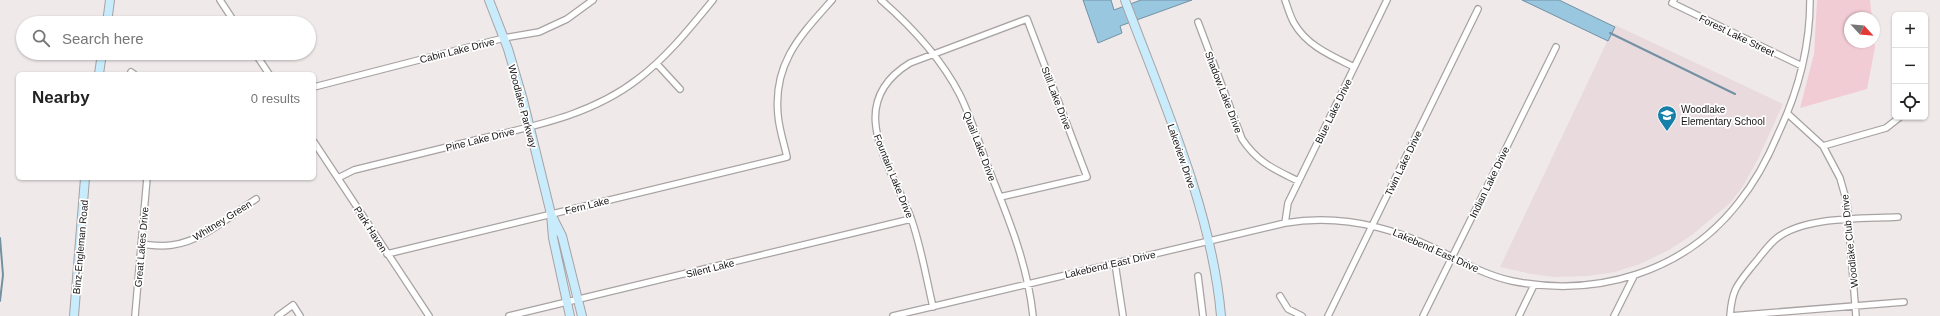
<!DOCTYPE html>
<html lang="en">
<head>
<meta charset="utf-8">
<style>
  :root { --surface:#fff; --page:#f6f6f6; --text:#222; --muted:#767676; --line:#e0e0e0 }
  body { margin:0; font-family:Helvetica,sans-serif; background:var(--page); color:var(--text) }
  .controls { position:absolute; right:12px; top:12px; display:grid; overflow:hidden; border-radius:6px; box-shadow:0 1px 3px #0004 }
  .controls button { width:36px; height:36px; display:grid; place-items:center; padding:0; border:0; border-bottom:1px solid var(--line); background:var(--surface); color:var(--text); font:20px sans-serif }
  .compass { position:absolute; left:1844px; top:12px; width:36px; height:36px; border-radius:50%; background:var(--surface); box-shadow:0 1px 3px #0004; rotate:116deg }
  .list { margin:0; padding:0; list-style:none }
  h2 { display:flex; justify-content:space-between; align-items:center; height:52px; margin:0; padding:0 16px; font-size:17px }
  h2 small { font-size:13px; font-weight:400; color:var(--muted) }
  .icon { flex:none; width:22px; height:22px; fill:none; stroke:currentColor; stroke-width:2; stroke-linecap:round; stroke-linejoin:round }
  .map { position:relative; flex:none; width:1940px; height:316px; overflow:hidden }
  .search { position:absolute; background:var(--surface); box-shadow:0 1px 3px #0004; left:16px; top:16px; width:300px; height:44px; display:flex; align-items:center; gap:10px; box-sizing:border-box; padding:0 14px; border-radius:22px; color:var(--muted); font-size:15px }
  .panel { position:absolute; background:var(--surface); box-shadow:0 1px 3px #0004; left:16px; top:72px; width:300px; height:108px; border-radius:6px }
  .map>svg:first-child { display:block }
  .built { fill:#e9dade }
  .green { fill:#f2ccd5 }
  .water { fill:#99c7e0; stroke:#7291a3 }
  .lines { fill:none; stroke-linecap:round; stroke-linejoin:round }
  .stream { stroke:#7291a3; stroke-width:2 }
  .street-casing { stroke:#a8a2a3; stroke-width:8 }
  .secondary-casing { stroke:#a8a2a3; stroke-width:10 }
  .street { stroke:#fff; stroke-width:5.5 }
  .secondary { stroke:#c9ecfc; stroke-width:8 }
  .labels { text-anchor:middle; stroke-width:3.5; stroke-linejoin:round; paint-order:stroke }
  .street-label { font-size:10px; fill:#171415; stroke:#fff }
  .poi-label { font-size:10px; fill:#171415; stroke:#fff; text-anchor:start }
</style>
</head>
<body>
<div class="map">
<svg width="1940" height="316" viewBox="0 0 1940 316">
  <rect width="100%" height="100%" fill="#efe9ea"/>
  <!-- built -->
  <path class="built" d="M1615,25L1783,104L1758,159L1743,186L1730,203L1692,235L1669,250L1640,264L1615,272L1588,276L1554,277L1531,274L1500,267Z"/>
  <!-- green -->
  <path class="green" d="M1817,0H1870L1872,18H1850V42H1874V40L1875,47L1867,89L1800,108L1814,54Z"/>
  <!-- water -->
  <path class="water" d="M1083,0H1111L1114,10L1141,0H1192L1120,26L1122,33L1098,43Z
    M1522,0H1559L1615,27L1608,41Z"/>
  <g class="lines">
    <!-- stream -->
    <path class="stream" d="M1610,33L1735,94
      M0,238L3,275L0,301"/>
    <!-- street casing -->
    <g class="street-casing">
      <path id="street" d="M220,0L235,23
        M881,0C912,27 941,58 960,95C973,122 981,150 992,177C1010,222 1028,267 1033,316
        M1285,0C1288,8 1290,16 1294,23C1307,46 1332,56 1354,67
        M1674,0L1672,3L1802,66
        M1198,22L1242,139C1258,163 1274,169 1298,181
        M255,53L269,74
        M657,64L680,89
        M131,72L134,74
        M314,87L504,38L539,32L567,19L593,0
        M1788,114L1823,146L1840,178L1847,203L1856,316
        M314,142L429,316
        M1823,146L1886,128L1900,117
        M338,178L354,170C397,159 441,149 484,138C538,125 593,114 638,79C667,57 690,28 713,0
        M1898,217C1864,219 1805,216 1777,238C1768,245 1761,256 1753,265C1737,285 1732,289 1730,316L1904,302
        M1285,223L1288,203L1387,0
        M141,244C151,245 161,247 172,245C203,241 230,216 256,199
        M387,254L787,157C784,143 779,129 778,115C773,63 800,36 832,0
        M1115,263L1123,316
        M1198,276L1203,316
        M1280,296L1288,309L1302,316
        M933,307C926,277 921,246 911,218C890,164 843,104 910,63L1027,19L1087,177L1000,197
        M135,316L147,178
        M278,316L293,305L300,316
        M509,316L911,219
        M893,316L1285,223C1337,214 1386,225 1434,248C1459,260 1484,275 1512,281C1597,298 1685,272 1739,202C1755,182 1768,158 1778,134C1798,92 1810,47 1810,0
        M1328,316L1478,9
        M1423,316L1556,47
        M1519,316L1534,285
        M1614,316L1634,276"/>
    </g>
    <!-- secondary casing -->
    <g class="secondary-casing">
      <path id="secondary" d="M489,0L508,49L523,100L551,214L553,238L570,316
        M1125,0C1162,99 1212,210 1221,316
        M107,23L110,0
        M99,74L102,53
        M553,218L562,236L582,316
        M74,316L85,178"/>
    </g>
    <!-- street -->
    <use href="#street" class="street"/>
    <!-- secondary -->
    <use href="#secondary" class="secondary"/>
  </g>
  <!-- icons -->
  <defs>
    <g id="school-pin" transform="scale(1)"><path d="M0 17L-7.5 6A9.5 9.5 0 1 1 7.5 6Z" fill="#1680a9" stroke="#fff"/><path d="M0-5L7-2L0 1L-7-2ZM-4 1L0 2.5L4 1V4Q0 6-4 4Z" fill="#fff"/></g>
  </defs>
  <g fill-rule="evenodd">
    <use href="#school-pin" x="1667" y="115"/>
  </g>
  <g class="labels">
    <!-- street labels -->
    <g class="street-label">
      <text transform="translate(1737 35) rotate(26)" y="4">Forest Lake Street</text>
      <text transform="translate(457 50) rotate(-14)" y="4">Cabin Lake Drive</text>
      <text transform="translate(1224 92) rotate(69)" y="4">Shadow Lake Drive</text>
      <text transform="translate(1057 98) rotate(69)" y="4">Still Lake Drive</text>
      <text transform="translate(523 106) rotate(75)" y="4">Woodlake Parkway</text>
      <text transform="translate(1333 111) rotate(-64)" y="4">Blue Lake Drive</text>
      <text transform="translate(480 139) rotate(-14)" y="4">Pine Lake Drive</text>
      <text transform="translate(980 146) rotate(69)" y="4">Quail Lake Drive</text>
      <text transform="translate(1182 156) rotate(71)" y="4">Lakeview Drive</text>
      <text transform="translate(1403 163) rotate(-64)" y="4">Twin Lake Drive</text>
      <text transform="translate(894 176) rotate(68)" y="4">Fountain Lake Drive</text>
      <text transform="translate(1489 182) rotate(-64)" y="4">Indian Lake Drive</text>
      <text transform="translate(587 205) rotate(-14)" y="4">Fern Lake</text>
      <text transform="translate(222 220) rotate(-32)" y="4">Whitney Green</text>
      <text transform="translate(371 229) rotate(57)" y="4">Park Haven</text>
      <text transform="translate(1849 241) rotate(-96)" y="4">Woodlake Club Drive</text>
      <text transform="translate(80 247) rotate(-85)" y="4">Binz-Engleman Road</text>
      <text transform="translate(141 247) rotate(-85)" y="4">Great Lakes Drive</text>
      <text transform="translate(1436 250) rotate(24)" y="4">Lakebend East Drive</text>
      <text transform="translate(1110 264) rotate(-13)" y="4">Lakebend East Drive</text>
      <text transform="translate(710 268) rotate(-14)" y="4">Silent Lake</text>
    </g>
    <!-- poi labels -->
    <g class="poi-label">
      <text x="1681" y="113">Woodlake<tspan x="1681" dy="12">Elementary School</tspan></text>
    </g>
  </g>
</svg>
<div class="controls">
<button>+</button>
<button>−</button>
<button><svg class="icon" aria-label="locate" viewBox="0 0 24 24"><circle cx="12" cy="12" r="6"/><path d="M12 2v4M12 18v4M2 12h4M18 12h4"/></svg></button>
</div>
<svg class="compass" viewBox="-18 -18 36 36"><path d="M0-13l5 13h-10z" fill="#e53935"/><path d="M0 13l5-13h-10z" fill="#767676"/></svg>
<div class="search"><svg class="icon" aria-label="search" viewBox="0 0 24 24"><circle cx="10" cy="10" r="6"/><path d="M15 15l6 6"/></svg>Search here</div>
<section class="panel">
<h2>Nearby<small>0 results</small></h2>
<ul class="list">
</ul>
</section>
</div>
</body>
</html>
